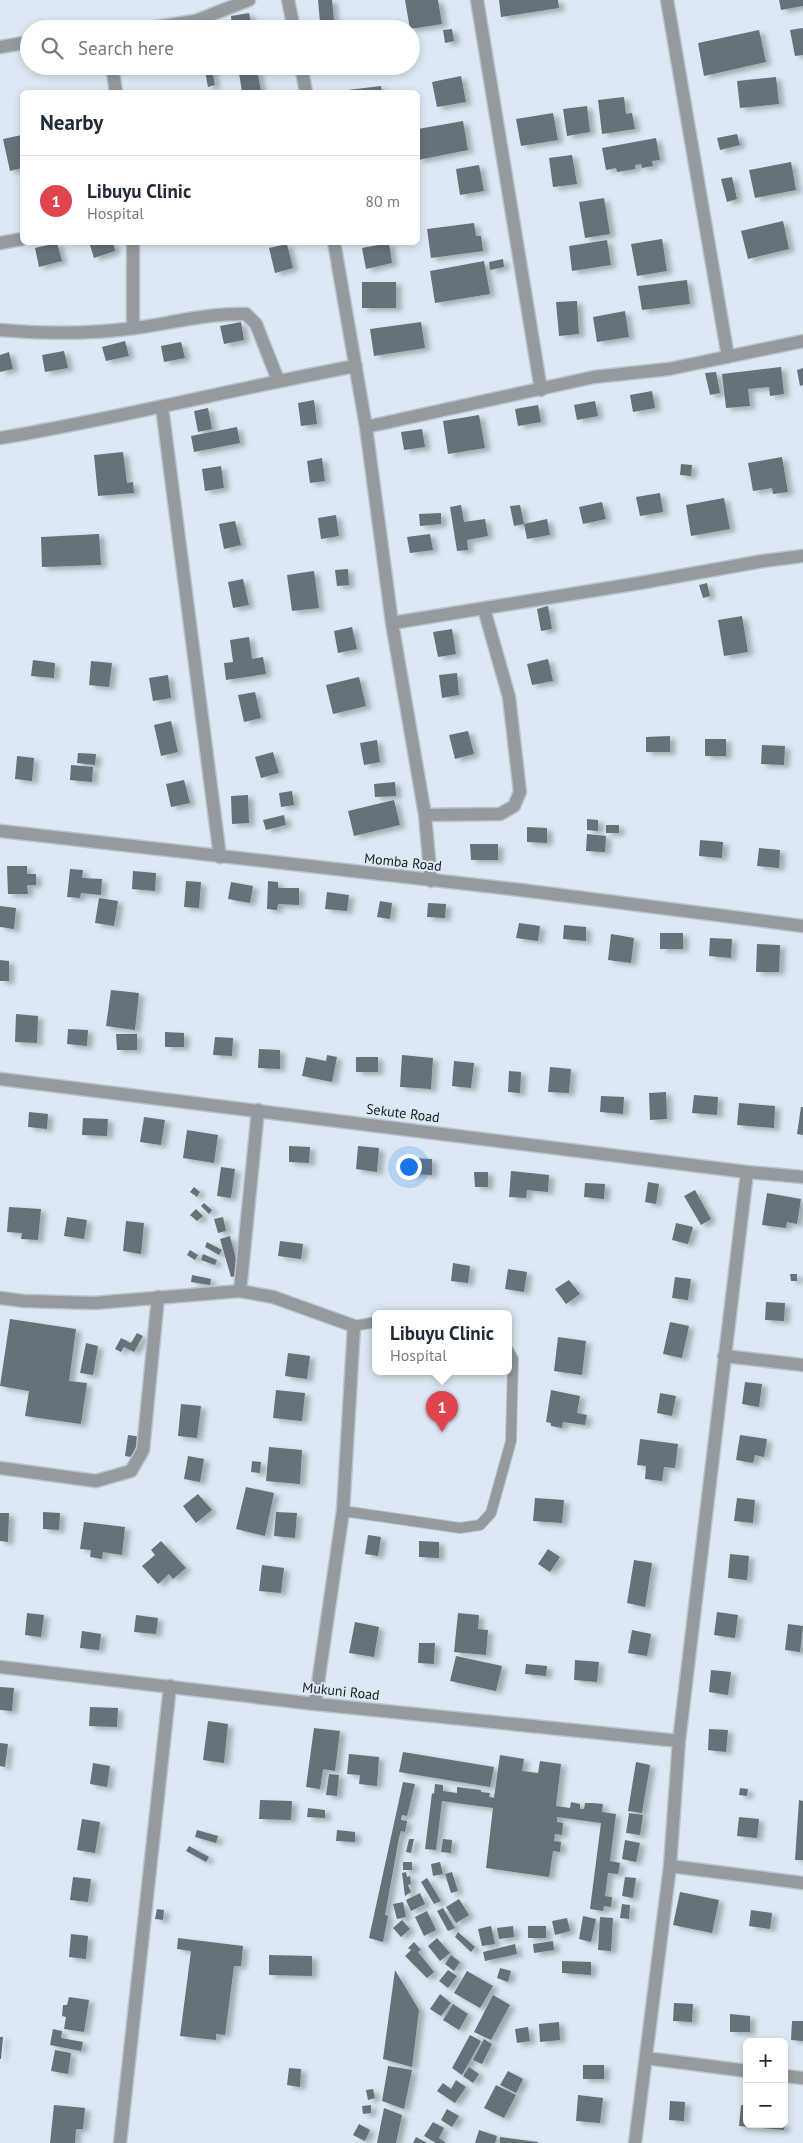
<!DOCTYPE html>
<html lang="en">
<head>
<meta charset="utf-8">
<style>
  :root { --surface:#fff; --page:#f6f6f7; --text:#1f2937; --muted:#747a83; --line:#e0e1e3; --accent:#b45309 }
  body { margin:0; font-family:"PT Sans",sans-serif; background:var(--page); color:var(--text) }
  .controls { position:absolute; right:15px; bottom:15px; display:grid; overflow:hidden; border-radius:8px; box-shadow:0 2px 8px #0003 }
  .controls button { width:45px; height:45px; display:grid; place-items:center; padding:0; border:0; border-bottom:1px solid var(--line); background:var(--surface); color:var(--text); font:25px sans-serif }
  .you { position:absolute; left:408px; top:1166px; width:18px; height:18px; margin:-12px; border:4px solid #fff; border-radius:50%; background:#1a73e8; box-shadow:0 0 0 8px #1a73e833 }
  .badge { display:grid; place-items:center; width:32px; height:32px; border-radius:50%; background:var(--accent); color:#fff; font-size:16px; font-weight:700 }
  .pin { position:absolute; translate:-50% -41px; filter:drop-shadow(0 1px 2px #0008) }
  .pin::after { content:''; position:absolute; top:26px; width:18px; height:15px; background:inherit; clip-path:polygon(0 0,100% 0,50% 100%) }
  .popup { position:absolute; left:372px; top:1310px; width:140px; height:65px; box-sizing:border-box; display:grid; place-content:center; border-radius:8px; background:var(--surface); filter:drop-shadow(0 1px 4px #0005); font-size:16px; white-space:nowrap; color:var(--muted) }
  .popup b { font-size:19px; color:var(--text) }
  .popup::after { content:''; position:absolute; left:50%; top:100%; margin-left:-10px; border:10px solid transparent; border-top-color:var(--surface) }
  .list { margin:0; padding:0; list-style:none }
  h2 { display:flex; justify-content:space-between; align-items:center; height:65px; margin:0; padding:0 20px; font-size:21px }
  h2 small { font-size:16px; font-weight:400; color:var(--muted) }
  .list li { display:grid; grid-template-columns:32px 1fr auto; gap:15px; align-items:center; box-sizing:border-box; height:90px; padding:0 20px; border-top:1px solid var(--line) }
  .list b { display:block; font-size:19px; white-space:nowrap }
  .list p { margin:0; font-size:16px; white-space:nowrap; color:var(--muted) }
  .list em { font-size:16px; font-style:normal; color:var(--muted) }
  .icon { flex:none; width:28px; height:28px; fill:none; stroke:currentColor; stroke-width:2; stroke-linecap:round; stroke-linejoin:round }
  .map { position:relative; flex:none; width:803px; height:2143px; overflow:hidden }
  .search { position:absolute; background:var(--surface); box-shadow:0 2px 8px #0003; left:20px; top:20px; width:400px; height:55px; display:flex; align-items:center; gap:12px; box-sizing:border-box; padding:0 18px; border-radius:28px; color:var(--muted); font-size:19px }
  .panel { position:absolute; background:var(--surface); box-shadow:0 2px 8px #0003; left:20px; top:90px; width:400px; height:155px; border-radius:8px }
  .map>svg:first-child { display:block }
  .building { fill:#66717b; filter:url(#shadow) }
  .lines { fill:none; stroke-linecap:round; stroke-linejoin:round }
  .lane-casing { stroke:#b9c4ce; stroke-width:12 }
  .street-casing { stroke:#b9c4ce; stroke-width:15 }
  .lane { stroke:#949a9e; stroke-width:10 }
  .street { stroke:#949a9e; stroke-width:12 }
  .labels { text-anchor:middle; stroke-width:4; stroke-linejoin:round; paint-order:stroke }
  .street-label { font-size:14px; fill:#181d20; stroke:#dce9f4 }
</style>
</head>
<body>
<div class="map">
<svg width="803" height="2143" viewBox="0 0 803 2143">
  <defs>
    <filter id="shadow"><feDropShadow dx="5.5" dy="3" stdDeviation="2.5" flood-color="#0004"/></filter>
  </defs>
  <rect width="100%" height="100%" fill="#dce9f4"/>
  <!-- building -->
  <path class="building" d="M318,0H332L334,21L320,22Z
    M405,0H438L442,24L410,29Z
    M499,0H558L559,8L501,17Z
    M779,0H803V6L781,10Z
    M249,13L252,29H232L231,16Z
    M803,28V55L795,56L790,30Z
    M452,29L454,41L445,43L443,30Z
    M759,30L766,62L704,76L698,43Z
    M204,66H211L215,85L208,87Z
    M257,70L261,91L242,92L239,73Z
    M461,76L466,102L437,107L432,82Z
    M776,77L779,104L740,108L737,81Z
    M381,86L382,92H340V91Z
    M624,97L626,114L632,113L635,129L602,134L598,100Z
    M587,106L590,132L567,136L563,109Z
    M553,113L558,140L521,146L516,119Z
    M463,121L468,150L418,160V129Z
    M737,134L740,145L720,150L717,138Z
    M22,135V168L10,171L3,139Z
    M656,138L660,160L652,161L653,166L642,168L641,164L635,165V169L617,172L616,168L606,170L602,148Z
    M572,155L577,184L553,187L549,158Z
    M791,162L796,190L755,198L749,170Z
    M479,165L484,191L460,195L456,169Z
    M732,177L737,199L727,202L721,179Z
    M604,198L610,234L585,238L579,202Z
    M783,221L789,249L748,259L741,231Z
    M474,223L476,236H481L483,251L431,258L427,229Z
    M662,239L667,271L637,276L631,244Z
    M607,240L611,265L572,271L569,246Z
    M89,242H113L115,251L94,258Z
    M57,243L62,261L39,267L35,248Z
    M389,243L392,263L366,269L362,248Z
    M287,244L293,268L275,273L269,248Z
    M503,259L504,267L490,270L489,262Z
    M484,261L490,294L435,303L430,271Z
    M687,280L690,304L642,310L638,286Z
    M362,282H396V308H362Z
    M577,301L579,334L559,336L556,302Z
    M625,311L629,337L597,342L593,317Z
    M241,322L244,340L224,344L220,326Z
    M421,322L425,348L374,356L370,329Z
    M125,341L129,356L106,361L102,347Z
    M181,342L185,358L164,362L161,346Z
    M64,351L68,368L45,372L42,355Z
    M9,352L13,369L0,372V355Z
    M781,367L784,394L770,396L769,387L748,389L750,406L726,408L722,374Z
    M803,368V385L800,386L797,370Z
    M716,372L720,393L710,395L705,373Z
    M652,391L655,408L633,412L630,395Z
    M314,400L317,424L301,426L298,403Z
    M595,401L598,416L577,420L574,405Z
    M538,405L541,422L518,426L515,409Z
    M208,408L212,429L198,432L194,411Z
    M479,415L485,448L448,454L443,421Z
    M237,427L240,443L194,452L191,436Z
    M422,429L425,447L404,450L401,432Z
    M123,452L127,483L133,482L134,493L98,496L94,455Z
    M782,457L788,492L773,494L772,488L753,491L748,463Z
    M322,458L325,481L310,483L307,461Z
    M681,464L692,465L691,476L680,475Z
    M221,466L224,488L205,491L202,469Z
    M660,493L663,512L640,516L636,497Z
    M724,498L730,529L691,536L686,505Z
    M602,502L606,519L583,524L579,507Z
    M461,505L464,522L485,519L488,536L467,540L468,550L457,551L450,507Z
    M520,505L524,524L514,526L510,506Z
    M441,513V524L420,526L419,514Z
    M336,515L339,536L321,539L318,518Z
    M547,519L550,535L527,539L524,524Z
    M235,521L241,545L224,549L219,524Z
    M99,534L101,565L42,567L41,537Z
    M430,534L433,550L410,553L407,537Z
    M348,569L349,585L337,586L335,570Z
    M314,571L319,608L292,611L287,575Z
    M243,579L249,605L233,608L228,582Z
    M707,583L710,596L703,598L699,585Z
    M548,606L552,629L541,631L537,609Z
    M742,616L748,652L724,656L718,620Z
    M352,627L357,649L338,653L334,631Z
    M452,629L456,654L438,657L433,632Z
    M249,637L252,659L263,657L266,674L226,680L224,663L233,662L230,640Z
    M548,659L553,681L532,685L527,664Z
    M33,660L55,663L54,678L31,676Z
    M91,661L112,663L109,687L89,685Z
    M457,673L459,695L442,698L439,675Z
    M168,675L171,698L153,701L149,678Z
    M359,677L366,706L333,714L326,685Z
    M255,692L261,718L244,722L238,695Z
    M171,721L178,752L161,756L154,725Z
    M468,731L474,754L455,759L449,735Z
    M670,736V752H646V737Z
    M705,739H726V756H705Z
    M377,740L380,762L364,765L360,743Z
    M762,745L785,746L784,765L761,764Z
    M273,752L279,773L261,778L255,757Z
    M78,753L96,754L95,765L77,763Z
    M17,756L34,758L32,781L15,779Z
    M71,765L93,767L92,782L70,780Z
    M184,780L190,803L171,807L166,784Z
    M395,782L396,796L375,797L374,784Z
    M292,791L294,805L281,807L279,793Z
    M248,795L249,823L232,824L231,796Z
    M394,800L400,825L354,836L348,811Z
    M284,815L286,825L266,830L263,820Z
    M587,819L598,820V831L587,830Z
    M606,825H619V833H606Z
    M527,827L547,828V843L527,842Z
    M587,834L606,836L605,852L586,851Z
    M700,840L723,842L722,858L699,856Z
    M470,844H498V860H471Z
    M759,848L780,850L779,868L757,866Z
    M7,866H27V874H36V885H27L28,894H8Z
    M70,869L83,870L82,878L102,879L101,895L81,893L80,898L67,897Z
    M133,871L156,873L155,891L132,889Z
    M186,881L201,882L199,908L184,907Z
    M268,881L278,882V888H299V905L278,904L277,910L267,909Z
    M231,882L253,886L250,903L228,899Z
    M327,892L349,895L347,911L325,909Z
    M99,898L118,901L114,926L95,923Z
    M380,901L392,903L390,919L377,917Z
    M428,903L446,904L445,918L427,917Z
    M0,906L16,908L14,929L0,927Z
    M519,923L540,926L538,941L516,938Z
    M564,925L586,927V941L563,939Z
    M660,933H683V949H660Z
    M611,934L634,938L631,963L608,960Z
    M710,938L732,939L731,958L709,956Z
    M757,944L780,945L779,972H756Z
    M0,960L9,961V981H0Z
    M111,990L139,993L135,1030L106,1026Z
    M16,1014L38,1016L37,1043L15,1042Z
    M68,1029L88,1030L87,1046L67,1044Z
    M165,1032L184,1033V1047H165Z
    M116,1034H137V1050H117Z
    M215,1037L233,1038L232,1056L213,1055Z
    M259,1049L280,1050V1069L258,1068Z
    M327,1055L337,1057L332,1082L302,1076L306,1057L326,1061Z
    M402,1055L433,1058L431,1089L400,1087Z
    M356,1057H378V1072H356Z
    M454,1061L474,1063L471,1088L452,1086Z
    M550,1067L571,1069L569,1093L548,1092Z
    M509,1071L521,1072L520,1093L508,1092Z
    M666,1092L667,1119L650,1120L649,1093Z
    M694,1095L718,1097L717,1115L692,1113Z
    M601,1096L624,1097L623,1114L600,1112Z
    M739,1103L775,1106L774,1128L737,1125Z
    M801,1107H803V1135L797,1134Z
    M29,1112L48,1114L47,1129L28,1127Z
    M144,1117L165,1120L161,1145L140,1142Z
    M83,1118L108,1119L107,1136L82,1135Z
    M187,1130L218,1135L214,1163L183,1158Z
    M289,1146L310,1147L309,1163L289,1162Z
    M358,1146L379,1148L377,1172L356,1169Z
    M411,1158L432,1159V1175L410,1174Z
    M221,1167L235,1169L231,1198L217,1196Z
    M511,1171L549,1175L548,1192L527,1190L526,1198L509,1197Z
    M474,1172H488V1187H475Z
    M648,1182L659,1184L656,1204L645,1202Z
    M585,1183L605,1184L604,1199L584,1197Z
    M194,1187L200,1192L197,1197L190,1192Z
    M695,1190L711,1219L701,1225L684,1196Z
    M767,1193L801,1199L797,1224L787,1222L786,1228L762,1225Z
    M204,1203L212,1210L209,1214L201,1206Z
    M9,1207L41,1209L38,1240L21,1239L22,1233L7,1232Z
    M196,1209L203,1216L197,1221L190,1215Z
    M67,1217L87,1220L84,1239L64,1236Z
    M223,1217L226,1231L218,1233L214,1219Z
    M126,1221L144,1223L141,1254L123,1251Z
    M676,1223L693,1227L688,1244L672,1240Z
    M230,1236L240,1275L231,1277L220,1239Z
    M280,1241L303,1244L301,1259L278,1256Z
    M207,1242L222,1250L219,1255L205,1247Z
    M190,1250L198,1255L195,1260L187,1255Z
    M203,1254L217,1260L215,1265L201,1260Z
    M453,1263L470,1266L468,1283L451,1281Z
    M508,1269L527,1272L524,1292L505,1289Z
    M790,1274H797V1281H791Z
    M192,1275L211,1279L210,1285L191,1282Z
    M675,1277L691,1279L688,1300L672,1298Z
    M569,1280L580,1294L566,1304L555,1289Z
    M766,1302L785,1303L784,1321L765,1320Z
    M10,1319L76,1329L69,1381L87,1383L81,1424L25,1416L29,1391L0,1386Z
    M670,1322L689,1326L682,1358L663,1354Z
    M137,1333L143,1336L134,1352L124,1347L121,1352L115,1349L121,1338L131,1343Z
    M558,1337L586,1341L582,1375L554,1371Z
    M86,1343L98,1346L93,1375L80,1373Z
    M288,1353L310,1356L307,1379L285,1376Z
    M745,1382L762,1384L759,1407L742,1404Z
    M276,1390L305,1393L302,1421L273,1418Z
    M551,1390L580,1396L577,1413L587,1415L585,1425L563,1422L562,1428L551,1426V1423L546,1422Z
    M660,1393L676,1396L672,1416L657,1413Z
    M181,1404L201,1406L197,1438L178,1436Z
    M128,1435L141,1437L138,1458L125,1456Z
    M740,1435L767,1439L764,1457L755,1455L753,1463L736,1460Z
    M640,1439L678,1444L675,1468L664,1467L662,1481L645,1479L646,1466L637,1465Z
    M269,1447L302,1450L300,1484L266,1481Z
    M188,1456L204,1459L200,1482L184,1479Z
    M252,1461L261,1462L260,1473L251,1472Z
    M246,1487L274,1493L265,1536L236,1529Z
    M198,1494L212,1510L196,1523L183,1506Z
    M535,1498L564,1500L562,1523L533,1521Z
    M737,1498L755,1500L753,1523L734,1521Z
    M43,1512L60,1513L59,1530L43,1529Z
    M276,1512L297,1513L295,1538L274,1536Z
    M0,1513H9L8,1542L0,1541Z
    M84,1522L125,1527L122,1555L103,1552L102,1559L90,1557L91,1550L80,1549Z
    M368,1535L381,1537L378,1556L365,1554Z
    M161,1541L186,1568L173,1579L169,1574L158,1584L142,1566L155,1555L151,1550Z
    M419,1541L439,1542V1558L419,1557Z
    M548,1549L560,1557L550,1572L538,1564Z
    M730,1554L749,1556L747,1580L728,1578Z
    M634,1560L652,1563L645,1607L627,1603Z
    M262,1565L284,1568L281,1593L259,1591Z
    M717,1612L738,1615L735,1638L714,1635Z
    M27,1613L44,1615L41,1637L25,1635Z
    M458,1613L479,1615L478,1629L488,1630L486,1655L454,1652Z
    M136,1615L158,1618L156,1634L134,1632Z
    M355,1622L379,1627L374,1657L349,1653Z
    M788,1624L803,1626L800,1652L785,1650Z
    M632,1630L651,1634L647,1656L628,1653Z
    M82,1631L101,1634L99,1650L80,1648Z
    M419,1643H435L434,1664L418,1663Z
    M456,1656L502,1666L496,1691L450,1681Z
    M575,1660L599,1662L597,1682L574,1680Z
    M526,1664L547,1666L546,1676L525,1674Z
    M711,1670L731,1672L728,1695L709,1692Z
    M0,1687L14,1688L12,1711L0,1710Z
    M90,1707L118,1708L117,1727L89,1726Z
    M208,1721L228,1724L224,1763L203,1760Z
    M314,1728L340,1731L335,1771L323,1769L320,1789L306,1787Z
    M709,1729L728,1730L726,1752L708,1750Z
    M0,1743L8,1744L5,1767L0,1766Z
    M403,1752L494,1767L490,1787L399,1772Z
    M349,1754L379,1757L377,1786L359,1784L360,1775L347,1774Z
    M500,1755L524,1759L522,1771L538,1773L540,1761L561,1764L556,1806L570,1808L571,1802L580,1804V1809H584L585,1803H593L603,1804L602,1812L616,1814L610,1861L620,1863L618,1874L608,1873L605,1896L612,1897L611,1907L604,1906L603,1911L590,1909L601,1823L557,1817V1822L563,1823L562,1835L555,1834L554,1841L561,1842L560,1852L553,1851L549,1877L486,1868L493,1808L442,1801L436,1850L425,1849L432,1793L434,1794L435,1784L443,1785V1791L457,1793V1787L481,1790V1792L490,1793L489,1797L494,1798Z
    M636,1762L650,1765L642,1813L628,1811Z
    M93,1763L110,1766L107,1787L90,1784Z
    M329,1774L339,1775L337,1796L326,1795Z
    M403,1782L415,1784L407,1816L402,1815L401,1820L407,1821L405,1832L401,1831L399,1838L385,1915L388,1916L383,1942L369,1938Z
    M740,1788L748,1789L747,1796L739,1795Z
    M260,1800L292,1801L291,1820L259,1819Z
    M799,1800L803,1801V1860H795Z
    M308,1808L325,1810V1818L307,1817Z
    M629,1813L643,1815L640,1835L626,1833Z
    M739,1817L759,1819L757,1838L737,1836Z
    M82,1819L100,1822L95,1853L77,1850Z
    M197,1830L218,1836L216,1843L195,1837Z
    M337,1830L355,1832V1842L336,1841Z
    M409,1839H414L411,1853L406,1852Z
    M443,1839L452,1840L451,1853L441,1852Z
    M625,1840L640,1843L636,1862L622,1859Z
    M189,1846L209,1857L206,1862L186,1851Z
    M403,1862H412V1870H403Z
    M440,1862L443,1874L433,1876L431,1864Z
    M406,1872L407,1877L410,1876L411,1884L408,1885L411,1892L405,1896L402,1873Z
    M452,1872L458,1891L451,1893L445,1874Z
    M73,1877L91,1879L88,1902L70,1900Z
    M625,1877L636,1878L633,1898L622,1896Z
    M427,1878L441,1901L434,1904L421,1882Z
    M680,1892L719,1900L712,1933L673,1925Z
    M420,1893L425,1904L411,1911L406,1900Z
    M459,1899L469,1915L456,1923L446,1907Z
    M403,1902L406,1917L397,1919L393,1904Z
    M622,1904L630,1905L629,1919L620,1918Z
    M443,1908L455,1928L448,1931L437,1911Z
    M157,1909L164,1910L163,1920L155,1919Z
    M751,1910L772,1913L770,1929L749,1926Z
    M427,1911L436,1930L424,1936L415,1917Z
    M583,1916L596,1919L591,1942L579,1939Z
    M600,1917L613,1918L611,1951L598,1950Z
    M567,1918L570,1931L555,1935L552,1921Z
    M402,1920L410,1929L401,1937L393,1928Z
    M491,1926L495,1944L482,1946L478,1929Z
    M513,1926L514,1937L499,1939L497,1928Z
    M528,1926H546V1938H528Z
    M458,1932L475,1947L471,1952L455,1937Z
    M71,1934L88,1936L86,1959L69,1957Z
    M178,1938L243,1946L241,1966H234L225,2035L216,2034V2040L180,2036L191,1951L177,1949Z
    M437,1938L450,1953L440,1961L428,1946Z
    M553,1941L554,1950L534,1953L533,1944Z
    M414,1942L421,1950L418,1952L434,1972L427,1978L405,1956L411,1950L408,1948Z
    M515,1944L517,1954L485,1961L483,1952Z
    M269,1955L312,1956V1976L269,1975Z
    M451,1955L460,1962L454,1971L445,1964Z
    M562,1961L591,1962V1975L562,1973Z
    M500,1968L511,1971L508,1982L497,1978Z
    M395,1970L419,2010L412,2067L383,2059Z
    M448,1970L457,1976L448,1988L439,1981Z
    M467,1971L493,1986L480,2008L454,1993Z
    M440,1994L451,2003L441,2016L430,2009Z
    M493,1995L510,2005L491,2040L474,2032Z
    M69,1997L89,2000L84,2032L64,2029L66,2017L62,2016L63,2005H67Z
    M674,2003L693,2004L692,2022L673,2021Z
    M453,2004L468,2014L459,2030L443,2020Z
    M730,2014L750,2016V2032H730Z
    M792,2021H803V2041L791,2040Z
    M559,2022L560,2040L540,2042L539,2024Z
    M528,2027L530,2041L517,2043L515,2029Z
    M53,2029L62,2031L61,2038L83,2042L81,2051L50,2045Z
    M470,2035L481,2041L462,2075L452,2068Z
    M0,2037H3L1,2059H0Z
    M484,2039L492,2044L482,2064L473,2060Z
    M55,2050L71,2053L68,2074L51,2071Z
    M583,2065H604V2079H583Z
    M388,2066L412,2070L404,2109L382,2101Z
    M469,2067L479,2074L473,2083L463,2076Z
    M289,2068L301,2069L300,2087L287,2085Z
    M508,2071L523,2079L516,2093L500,2085Z
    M456,2080L466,2087L455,2103L437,2091L443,2083L451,2089Z
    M496,2085L516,2095L504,2118L484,2108Z
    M373,2089L375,2098L368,2100L366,2090Z
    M578,2095L603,2098L600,2123L576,2121Z
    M670,2101L685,2102L684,2121L669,2120Z
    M54,2105L85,2108L83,2129H76L75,2143H50Z
    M371,2105V2113L363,2114L362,2106Z
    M741,2105H747V2124H785L784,2130L739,2126Z
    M384,2108L402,2115L396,2143H377Z
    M447,2109L459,2116L452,2127L441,2120Z
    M433,2122L444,2128L439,2138L446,2143H436L424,2136Z
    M359,2124L370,2130L365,2141L353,2135Z
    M479,2130L497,2136L495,2143H475Z
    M416,2137L427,2143H413Z
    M500,2137L538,2142V2143H500Z"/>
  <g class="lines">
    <!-- lane casing -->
    <g class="lane-casing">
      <path id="lane" d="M354,1326L376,1322
        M343,1511L460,1528L480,1525L491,1513L511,1441L513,1359L508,1350"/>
    </g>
    <!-- street casing -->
    <g class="street-casing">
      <path id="street" d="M288,0L294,29
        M477,0L541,390
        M667,0L728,357
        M106,29L150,28L195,21L249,0
        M0,47L29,42
        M112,66L116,92
        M301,66L306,92
        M133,242V328
        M334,242L366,427L392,623L425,815L431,881
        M0,243L22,239
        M0,330C44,334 91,334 135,328C172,323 208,313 246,314L256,324L278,380
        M162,407L220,857
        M366,427L594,377L669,369L803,341
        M0,438C120,418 237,388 356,366
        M392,623L640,583L763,561L803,556
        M425,815L500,814L514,806L520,792L509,697L484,609
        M0,831L521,890L803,926
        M0,1079L747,1172L803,1177
        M240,1291L258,1110
        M0,1298L24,1301L94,1303L240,1291L273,1297L354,1326L343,1511L315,1704
        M724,1356L803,1365
        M0,1468L96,1481L131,1471L143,1450L158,1297
        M0,1667L315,1704L679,1741
        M670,1866L803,1883
        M646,2058L747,2071
        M784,2076L803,2078
        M120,2143L170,1686
        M635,2143L670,1866L679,1741L747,1172"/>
    </g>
    <!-- lane -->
    <use href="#lane" class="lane"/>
    <!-- street -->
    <use href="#street" class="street"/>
  </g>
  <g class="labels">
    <!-- street labels -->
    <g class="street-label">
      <text transform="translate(403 862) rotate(6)" y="5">Momba Road</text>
      <text transform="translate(403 1113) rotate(7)" y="5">Sekute Road</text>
      <text transform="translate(341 1691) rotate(6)" y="5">Mukuni Road</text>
    </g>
  </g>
</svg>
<div class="controls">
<button>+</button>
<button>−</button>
</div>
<div class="you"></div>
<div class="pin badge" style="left:442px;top:1432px;background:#e0444e">1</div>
<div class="popup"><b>Libuyu Clinic</b>Hospital</div>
<div class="search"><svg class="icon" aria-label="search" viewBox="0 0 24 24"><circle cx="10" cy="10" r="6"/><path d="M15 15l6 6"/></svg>Search here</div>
<section class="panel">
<h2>Nearby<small></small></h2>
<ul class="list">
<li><span class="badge" style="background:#e0444e">1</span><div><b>Libuyu Clinic</b><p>Hospital</p></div><em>80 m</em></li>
</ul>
</section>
</div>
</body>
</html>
